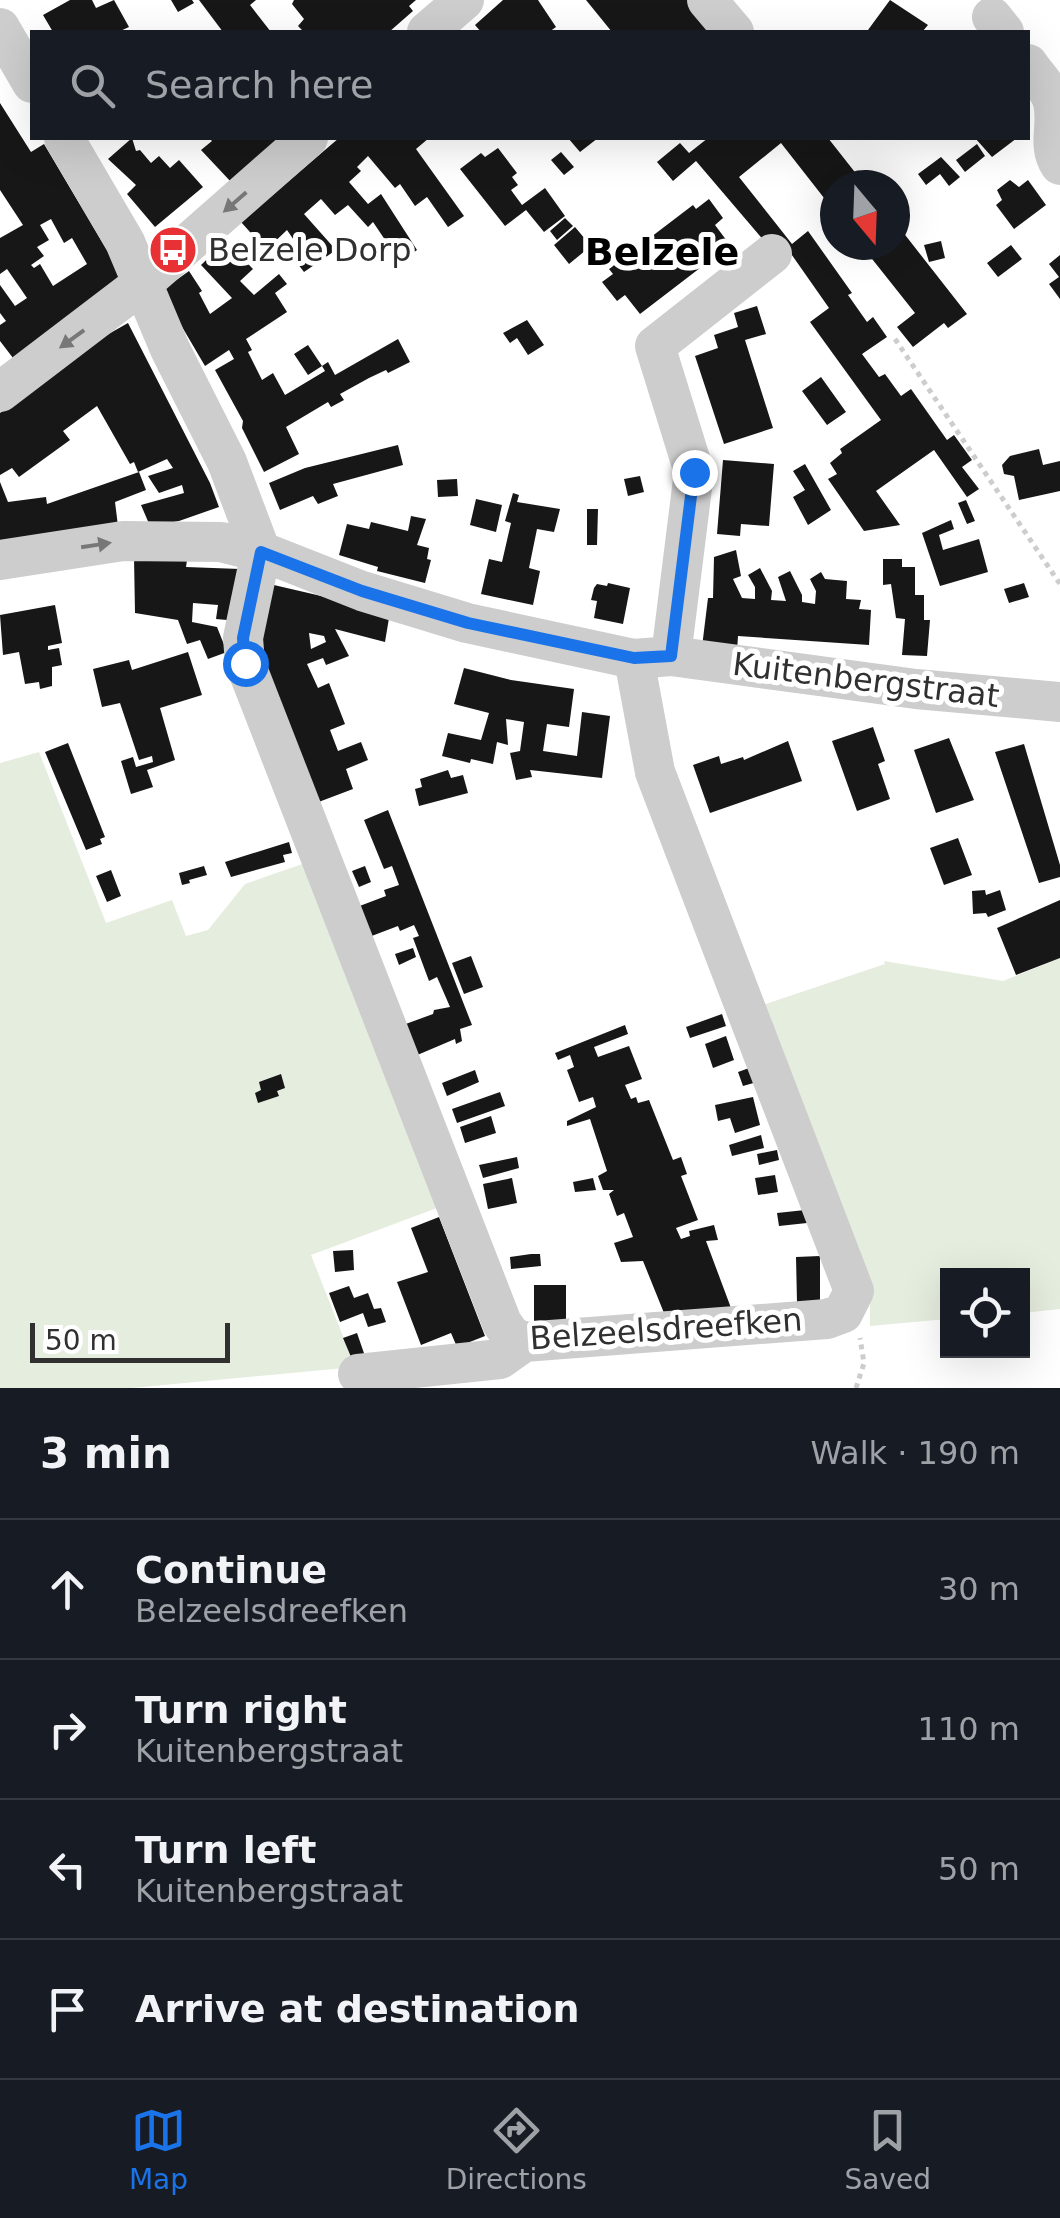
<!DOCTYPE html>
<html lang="en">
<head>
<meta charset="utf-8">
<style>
  :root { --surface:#171b24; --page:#20242c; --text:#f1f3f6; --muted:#9ea1a6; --line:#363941; --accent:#1a73e8 }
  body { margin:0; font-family:"DejaVu Sans",sans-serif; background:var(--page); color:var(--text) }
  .controls { position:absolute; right:30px; bottom:30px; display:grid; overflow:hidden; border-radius:0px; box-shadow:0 10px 40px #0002 }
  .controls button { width:90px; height:90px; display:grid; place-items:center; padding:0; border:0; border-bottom:2px solid var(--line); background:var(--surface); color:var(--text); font:50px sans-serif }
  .compass { position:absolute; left:820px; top:170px; width:90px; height:90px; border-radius:50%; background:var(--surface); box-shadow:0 10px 40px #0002; rotate:161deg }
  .scale { position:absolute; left:30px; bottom:25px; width:200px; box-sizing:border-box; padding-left:10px; border:5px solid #303030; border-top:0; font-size:28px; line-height:35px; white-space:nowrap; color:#303030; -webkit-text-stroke:8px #fff; paint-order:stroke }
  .stop { position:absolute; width:30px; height:30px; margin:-22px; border:8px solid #1a73e8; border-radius:50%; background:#fff }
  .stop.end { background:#1a73e8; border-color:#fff; box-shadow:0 2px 10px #0008 }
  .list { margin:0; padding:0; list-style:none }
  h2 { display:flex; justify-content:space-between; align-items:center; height:130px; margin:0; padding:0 40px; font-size:42px }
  h2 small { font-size:32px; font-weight:400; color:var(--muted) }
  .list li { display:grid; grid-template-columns:65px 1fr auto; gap:30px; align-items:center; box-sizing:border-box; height:140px; padding:0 40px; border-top:2px solid var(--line) }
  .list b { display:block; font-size:38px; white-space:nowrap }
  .list p { margin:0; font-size:32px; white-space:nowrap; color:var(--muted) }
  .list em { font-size:32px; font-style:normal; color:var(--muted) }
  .icon { flex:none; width:55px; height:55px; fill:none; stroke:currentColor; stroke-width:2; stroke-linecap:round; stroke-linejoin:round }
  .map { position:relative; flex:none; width:1060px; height:1388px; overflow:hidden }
  .search { position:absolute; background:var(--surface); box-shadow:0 10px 40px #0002; left:30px; right:30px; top:30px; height:110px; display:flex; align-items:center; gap:25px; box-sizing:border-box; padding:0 35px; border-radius:0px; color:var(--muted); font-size:38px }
  .sheet { height:690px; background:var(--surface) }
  nav { display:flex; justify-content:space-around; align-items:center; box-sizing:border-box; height:140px; border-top:2px solid var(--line); background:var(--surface); font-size:28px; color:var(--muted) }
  nav a { display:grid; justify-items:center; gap:5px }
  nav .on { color:var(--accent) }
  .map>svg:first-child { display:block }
  .green { fill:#e5edde }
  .building { fill:#171717; fill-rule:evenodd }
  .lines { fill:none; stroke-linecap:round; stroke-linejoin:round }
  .path { stroke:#cdcdcd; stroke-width:5; stroke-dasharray:5 5; stroke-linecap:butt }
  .minor { stroke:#cdcdcd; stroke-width:40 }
  .oneway { fill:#777 }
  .route { stroke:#1a73e8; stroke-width:12 }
  .labels { text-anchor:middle; stroke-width:10; stroke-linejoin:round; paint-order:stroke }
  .poi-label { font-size:32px; fill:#303030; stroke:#fff; text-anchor:start }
  .street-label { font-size:32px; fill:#303030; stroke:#fff }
  .quarter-label { font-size:38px; font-weight:bold; fill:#000; stroke:#fff }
</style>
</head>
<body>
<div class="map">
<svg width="1060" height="1388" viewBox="0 0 1060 1388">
  <rect width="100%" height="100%" fill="#fff"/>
  <!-- green -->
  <path class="green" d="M39,752L106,923L172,900L186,936L208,930L245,884L311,861L445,1205L311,1255L355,1367L132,1388H0V763Z
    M1060,958V1309L1023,1313L1022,1276H948L947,1319L870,1326V1293L757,1007L885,964L884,961L1003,981Z"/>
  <!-- building -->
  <path class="building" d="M70,0H92L96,8L114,0L129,27L118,32H53L43,15Z
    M171,0H192L194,3L178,12Z
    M199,0H256L250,5L271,32H223Z
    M294,0H416L409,6L413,11L389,32H304L298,26L304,19L292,4Z
    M503,0H538L556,27L549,32H481L475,25Z
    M586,0H692L718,32H612Z
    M890,0L928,25L922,32L868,30Z
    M0,103L31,152L44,144L123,277L13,358L0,341V325L6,321L0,313V285L15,306L27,298L7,269L0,274V238L23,225L0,190ZM51,219L64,243L72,238L87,264L53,286L40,264L34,268L31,265L44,256L37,247L49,240L40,225Z
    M132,138L136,151L140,150L151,163L159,156L170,168L179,160L203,187L155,227L127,194L136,185L108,159Z
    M209,138H283L232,183L201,150L212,141Z
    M339,138H429L416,149L464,216L448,227L427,197L415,206L400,184L395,188L368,156L357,167L361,171L349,182L368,204L381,194L417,250L400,262L373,222L368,227L348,205L335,215L321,199L304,214L336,250L304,272L291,255L300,249L287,230L266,250L241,222Z
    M568,138H598L580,152Z
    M708,138H828L865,185H835V212L781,143L739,177L792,244L808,231L852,293L848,295L867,322L873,317L887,337L862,354L879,377L885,374L901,396L911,389L947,440L954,435L972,460L962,467L979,489L967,497L934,450L876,491L900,525L864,531L828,479L837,474L830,463L842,453L840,449L881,420L810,322L829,308L787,248L777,256L696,161L673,181L657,162L680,143L689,153Z
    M975,138H1017L992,157Z
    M977,144L985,156L965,172L956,160Z
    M498,148L517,173L512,177L518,185L511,190L522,205L545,188L565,216L544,232L526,210L505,226L460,169L481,153L485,157Z
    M561,152L574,167L564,175L551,160Z
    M941,157L960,177L949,186L940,174L926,185L918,174Z
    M1010,180L1019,187L1028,180L1046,205L1014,229L996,205L1002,200L997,190Z
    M709,199L723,218L715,225L730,245L640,314L625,295L617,301L602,282L613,274L609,269L693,205L696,209Z
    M565,218L573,226L557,240L550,231Z
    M895,222L967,314L948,328L944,323L913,347L897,327L915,313L861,245H895Z
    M575,227L591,246L569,264L554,245Z
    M226,241L253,269L240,281L254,295L279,274L287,284L275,293L287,312L246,339L252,350L248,352L262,380L273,373L285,395L325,371L322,366L328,362L335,375L398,339L410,362L388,373L386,370L369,378L340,394L344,400L331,407L328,402L286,427L299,454L264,472L242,428L243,421L215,370L234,359L229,350L205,366L161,291L189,271L202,291L199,293L210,314L232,298L201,265Z
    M941,241L945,258L929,262L924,245Z
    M1011,245L1022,259L998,277L987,263Z
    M1060,255V299L1049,284L1059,277L1049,264Z
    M757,306L766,334L745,340L773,428L724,444L695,356L718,348L714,335L738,327L734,313Z
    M527,320L544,345L528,355L517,338L510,343L503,333Z
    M128,323L210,483L219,507L179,521L150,526L141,505L184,493L182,485L159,493L148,476L173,468L167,459L138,472L134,462L130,464L97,406L63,431L70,440L19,477L12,468L0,475V413L105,336Z
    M308,345L322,366L308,375L294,354Z
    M821,377L846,412L827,425L802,391Z
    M398,445L403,465L333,484L338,496L318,504L313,496L280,510L269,483L305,468Z
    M1039,449L1043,465L1060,461V491L1019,500L1014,476L1004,474L1002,465L1010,456Z
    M723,460L774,464L769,526L741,524L740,536L717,534Z
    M805,464L831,510L808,525L793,497L805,490L793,471Z
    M139,472L146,490L115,502L118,526L0,545V482L8,502L46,497L47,504Z
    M640,476L644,492L628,496L624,479Z
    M457,479L458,496L438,497L437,480Z
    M513,493L519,495L517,502L560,509L554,532L537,529L529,568L540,571L533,605L481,594L489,559L502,562L511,523L505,521Z
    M476,499L502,505L496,532L470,525Z
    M966,500L975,521L967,524L958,503Z
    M587,509H598L597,545H587Z
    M411,516L426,519L417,545L429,548L427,559L431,560L425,583L377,571L378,567L339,555L347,524L369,529L371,522L408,531Z
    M951,520L954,529L939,535L943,550L979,539L988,572L940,586L922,533Z
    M736,550L741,576L733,579L742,598L755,599V587L748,575L760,568L772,591L771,600L786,601L778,577L790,571L802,595V602L815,604L816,591L810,579L821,572L825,579L847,581L846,599L861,600L859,609L871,610L869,645L738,636L737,651L702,647L708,598H713L714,557Z
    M134,557L187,560L186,567L240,569L238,621L216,619L218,605L193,603L192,622L217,627L227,652L208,659L200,640L187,644L178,620L135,613Z
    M883,559H902V567H915V595H924V620H930L927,656L902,655L905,619L896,618L891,584L883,585Z
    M261,582L390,612L385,642L335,629L349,656L326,665L323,658L307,664L318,688L329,683L345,724L330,730L338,751L361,742L368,760L346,769L353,789L316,803L262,653ZM309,633L324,636L326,642L311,649Z
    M608,583L630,588L623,624L594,618L597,601L591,600L594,588L597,584L607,586Z
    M1024,583L1029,597L1009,603L1004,589Z
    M55,605L62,643L48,646V650L59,648L62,665L52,667V686L40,689L39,682L25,684L19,652L3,655L0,615Z
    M188,652L202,695L160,708L175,760L147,770L153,787L131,794L121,761L133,757L136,767L153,762L152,756L139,760L120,703L102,707L93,669L129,660L132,670Z
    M464,668L511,680L574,689L569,727L547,724L543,751L577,756L582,712L610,716L602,778L530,770L532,777L516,780L510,753L520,751L524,722L506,719L508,745L497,742L493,764L471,759L470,763L442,756L448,733L481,740L489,713L454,704Z
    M873,727L885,761L878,764L890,799L857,811L832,741Z
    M949,738L974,800L936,813L914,750Z
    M788,741L802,781L710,813L693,765L719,756L721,764L743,757L744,760Z
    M68,743L105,837L100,839L102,844L86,850L45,752Z
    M1024,744L1060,865V877L1039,883L995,752Z
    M448,770L451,778L463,775L468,793L419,806L415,789L422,787L420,779Z
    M388,810L472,1025L460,1029L462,1041L456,1044L455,1039L415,1056L403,1025L433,1014L434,1010L450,1007L447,1000L437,977L429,981L413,938L419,936L414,925L400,931L398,926L369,937L357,907L386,896L384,890L399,885L392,866L384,869L364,820Z
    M958,838L972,875L944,885L930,848Z
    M289,842L292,853L283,855L285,862L231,877L225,862Z
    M204,866L207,875L189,880L190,883L182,885L179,873Z
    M365,866L371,882L359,887L352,871Z
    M111,870L121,896L107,902L96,876Z
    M985,890L986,895L1000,890L1006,910L988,917L986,913L973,914L972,891Z
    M1060,900V958L1016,975L997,928Z
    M413,948L416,957L399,965L395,954Z
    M471,956L483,987L464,994L452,963Z
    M722,1014L726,1026L690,1038L686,1027Z
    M625,1025L628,1034L594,1047L598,1057L629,1046L642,1079L625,1085L631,1099L636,1097L638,1103L649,1100L673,1160L681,1157L687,1174L681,1176L698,1220L676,1228L681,1239L690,1236L689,1231L714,1225L718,1240L706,1241L734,1316L664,1313L643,1261L621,1262L614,1243L633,1237L624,1213L617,1216L609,1194L614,1190H603L598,1176L607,1171L590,1119L567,1126V1121L596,1107L593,1097L579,1102L567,1070L574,1067L570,1055L558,1060L555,1053Z
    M726,1036L734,1060L713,1068L705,1044Z
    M752,1067L757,1082L743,1086L738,1072Z
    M475,1070L479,1082L447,1096L442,1083Z
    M281,1074L285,1088L277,1091L279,1096L258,1103L255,1093L261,1090L259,1082Z
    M500,1092L505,1106L457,1123L452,1109Z
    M753,1097L760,1125L735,1133L730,1118L718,1121L715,1105Z
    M491,1116L496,1133L465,1143L460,1127Z
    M761,1135L764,1148L732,1156L729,1145Z
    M777,1150L779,1160L759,1165L757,1154Z
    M517,1157L519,1168L483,1178L479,1165Z
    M775,1175L778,1192L758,1195L755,1178Z
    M512,1178L517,1203L488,1209L483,1184Z
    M593,1178L596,1190L575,1192L573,1182Z
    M805,1210L807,1223L779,1226L777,1213Z
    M439,1217L485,1336L457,1347L451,1333L421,1345L397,1282L428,1272L411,1228Z
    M353,1250L354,1270L335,1272L333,1251Z
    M531,1254H540L541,1266L511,1269L510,1257Z
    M820,1256V1302H797L796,1257Z
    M534,1285H566V1329H534Z
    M349,1286L354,1298L368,1293L374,1309L381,1308L386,1322L368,1327L363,1313L340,1322L329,1293Z
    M357,1333L366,1359L354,1364L343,1338Z"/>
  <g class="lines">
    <!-- path -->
    <path class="path" d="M895,339L1060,584
      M856,1388L864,1363L860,1338"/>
    <!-- minor -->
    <path class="minor" d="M707,0L734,32
      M992,17L1004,32
      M0,28L32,83
      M427,32L464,0
      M1028,64C1035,75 1048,87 1052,99C1060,122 1046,144 1060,165
      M64,138L125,242L170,349L227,462L261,552
      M0,392L143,283L308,138
      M261,552L243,638L245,663L502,1323L511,1336L524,1342L827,1319L843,1313L854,1291L655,772L634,659
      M0,560L123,541L221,542L268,554L362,591L467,623L634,659L671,656L916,689L1060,702
      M671,656L694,472L655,346L772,254
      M358,1374L500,1359L524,1342"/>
  </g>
  <!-- one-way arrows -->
  <defs><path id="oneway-solid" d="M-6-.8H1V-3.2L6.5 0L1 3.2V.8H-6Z" transform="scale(2.5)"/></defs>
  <g class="oneway">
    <use href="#oneway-solid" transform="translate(235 202) rotate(139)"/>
    <use href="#oneway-solid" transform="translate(72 339) rotate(144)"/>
    <use href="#oneway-solid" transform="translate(96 545) rotate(-9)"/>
  </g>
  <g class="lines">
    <!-- route -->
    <path class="route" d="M245,663L243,638L261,552L362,591L468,623L634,658L671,656L694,472"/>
  </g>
  <!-- icons -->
  <defs>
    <g id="bus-disc" transform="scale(2.5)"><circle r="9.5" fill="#e73134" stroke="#fff"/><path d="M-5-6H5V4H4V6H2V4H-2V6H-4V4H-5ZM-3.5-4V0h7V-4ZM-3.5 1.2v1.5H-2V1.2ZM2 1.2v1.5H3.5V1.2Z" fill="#fff"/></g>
  </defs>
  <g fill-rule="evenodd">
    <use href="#bus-disc" x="173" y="250"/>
  </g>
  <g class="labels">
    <!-- poi labels -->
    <g class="poi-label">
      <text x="208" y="261">Belzele Dorp</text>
    </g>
    <!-- street labels -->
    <g class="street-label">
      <text transform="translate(866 680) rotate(7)" y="11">Kuitenbergstraat</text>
      <text transform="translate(666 1329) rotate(-4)" y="11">Belzeelsdreefken</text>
    </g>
    <!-- quarter labels -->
    <g class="quarter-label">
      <text x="662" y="265">Belzele</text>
    </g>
  </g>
</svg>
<div class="controls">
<button><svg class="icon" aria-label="locate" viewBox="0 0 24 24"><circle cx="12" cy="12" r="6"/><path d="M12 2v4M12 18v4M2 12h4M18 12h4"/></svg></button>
</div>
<svg class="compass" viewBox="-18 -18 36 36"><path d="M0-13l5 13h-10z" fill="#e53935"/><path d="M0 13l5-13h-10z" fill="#9ea1a6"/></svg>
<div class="scale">50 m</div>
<div class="stop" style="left:245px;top:663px"></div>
<div class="stop end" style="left:694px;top:472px"></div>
<div class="search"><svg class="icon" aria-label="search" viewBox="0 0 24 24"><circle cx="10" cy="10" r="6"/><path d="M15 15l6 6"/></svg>Search here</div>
</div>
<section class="sheet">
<h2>3 min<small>Walk · 190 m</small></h2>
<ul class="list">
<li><svg class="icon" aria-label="ahead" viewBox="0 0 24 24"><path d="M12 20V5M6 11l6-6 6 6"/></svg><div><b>Continue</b><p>Belzeelsdreefken</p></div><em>30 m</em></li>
<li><svg class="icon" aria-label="right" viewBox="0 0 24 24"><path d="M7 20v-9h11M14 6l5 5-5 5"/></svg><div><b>Turn right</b><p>Kuitenbergstraat</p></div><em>110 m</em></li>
<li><svg class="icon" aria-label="left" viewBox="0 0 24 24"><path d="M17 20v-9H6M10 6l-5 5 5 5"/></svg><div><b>Turn left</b><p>Kuitenbergstraat</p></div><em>50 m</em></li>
<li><svg class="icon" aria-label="arrive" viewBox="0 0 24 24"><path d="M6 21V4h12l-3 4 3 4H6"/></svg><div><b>Arrive at destination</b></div></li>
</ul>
</section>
<nav>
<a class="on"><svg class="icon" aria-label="map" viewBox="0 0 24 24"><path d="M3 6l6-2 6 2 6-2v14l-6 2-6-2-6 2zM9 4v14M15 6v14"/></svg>Map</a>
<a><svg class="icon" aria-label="directions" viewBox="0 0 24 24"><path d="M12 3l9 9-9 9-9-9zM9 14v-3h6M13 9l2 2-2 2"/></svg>Directions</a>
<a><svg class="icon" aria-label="saved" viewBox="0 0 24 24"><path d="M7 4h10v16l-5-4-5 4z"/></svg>Saved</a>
</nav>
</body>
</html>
